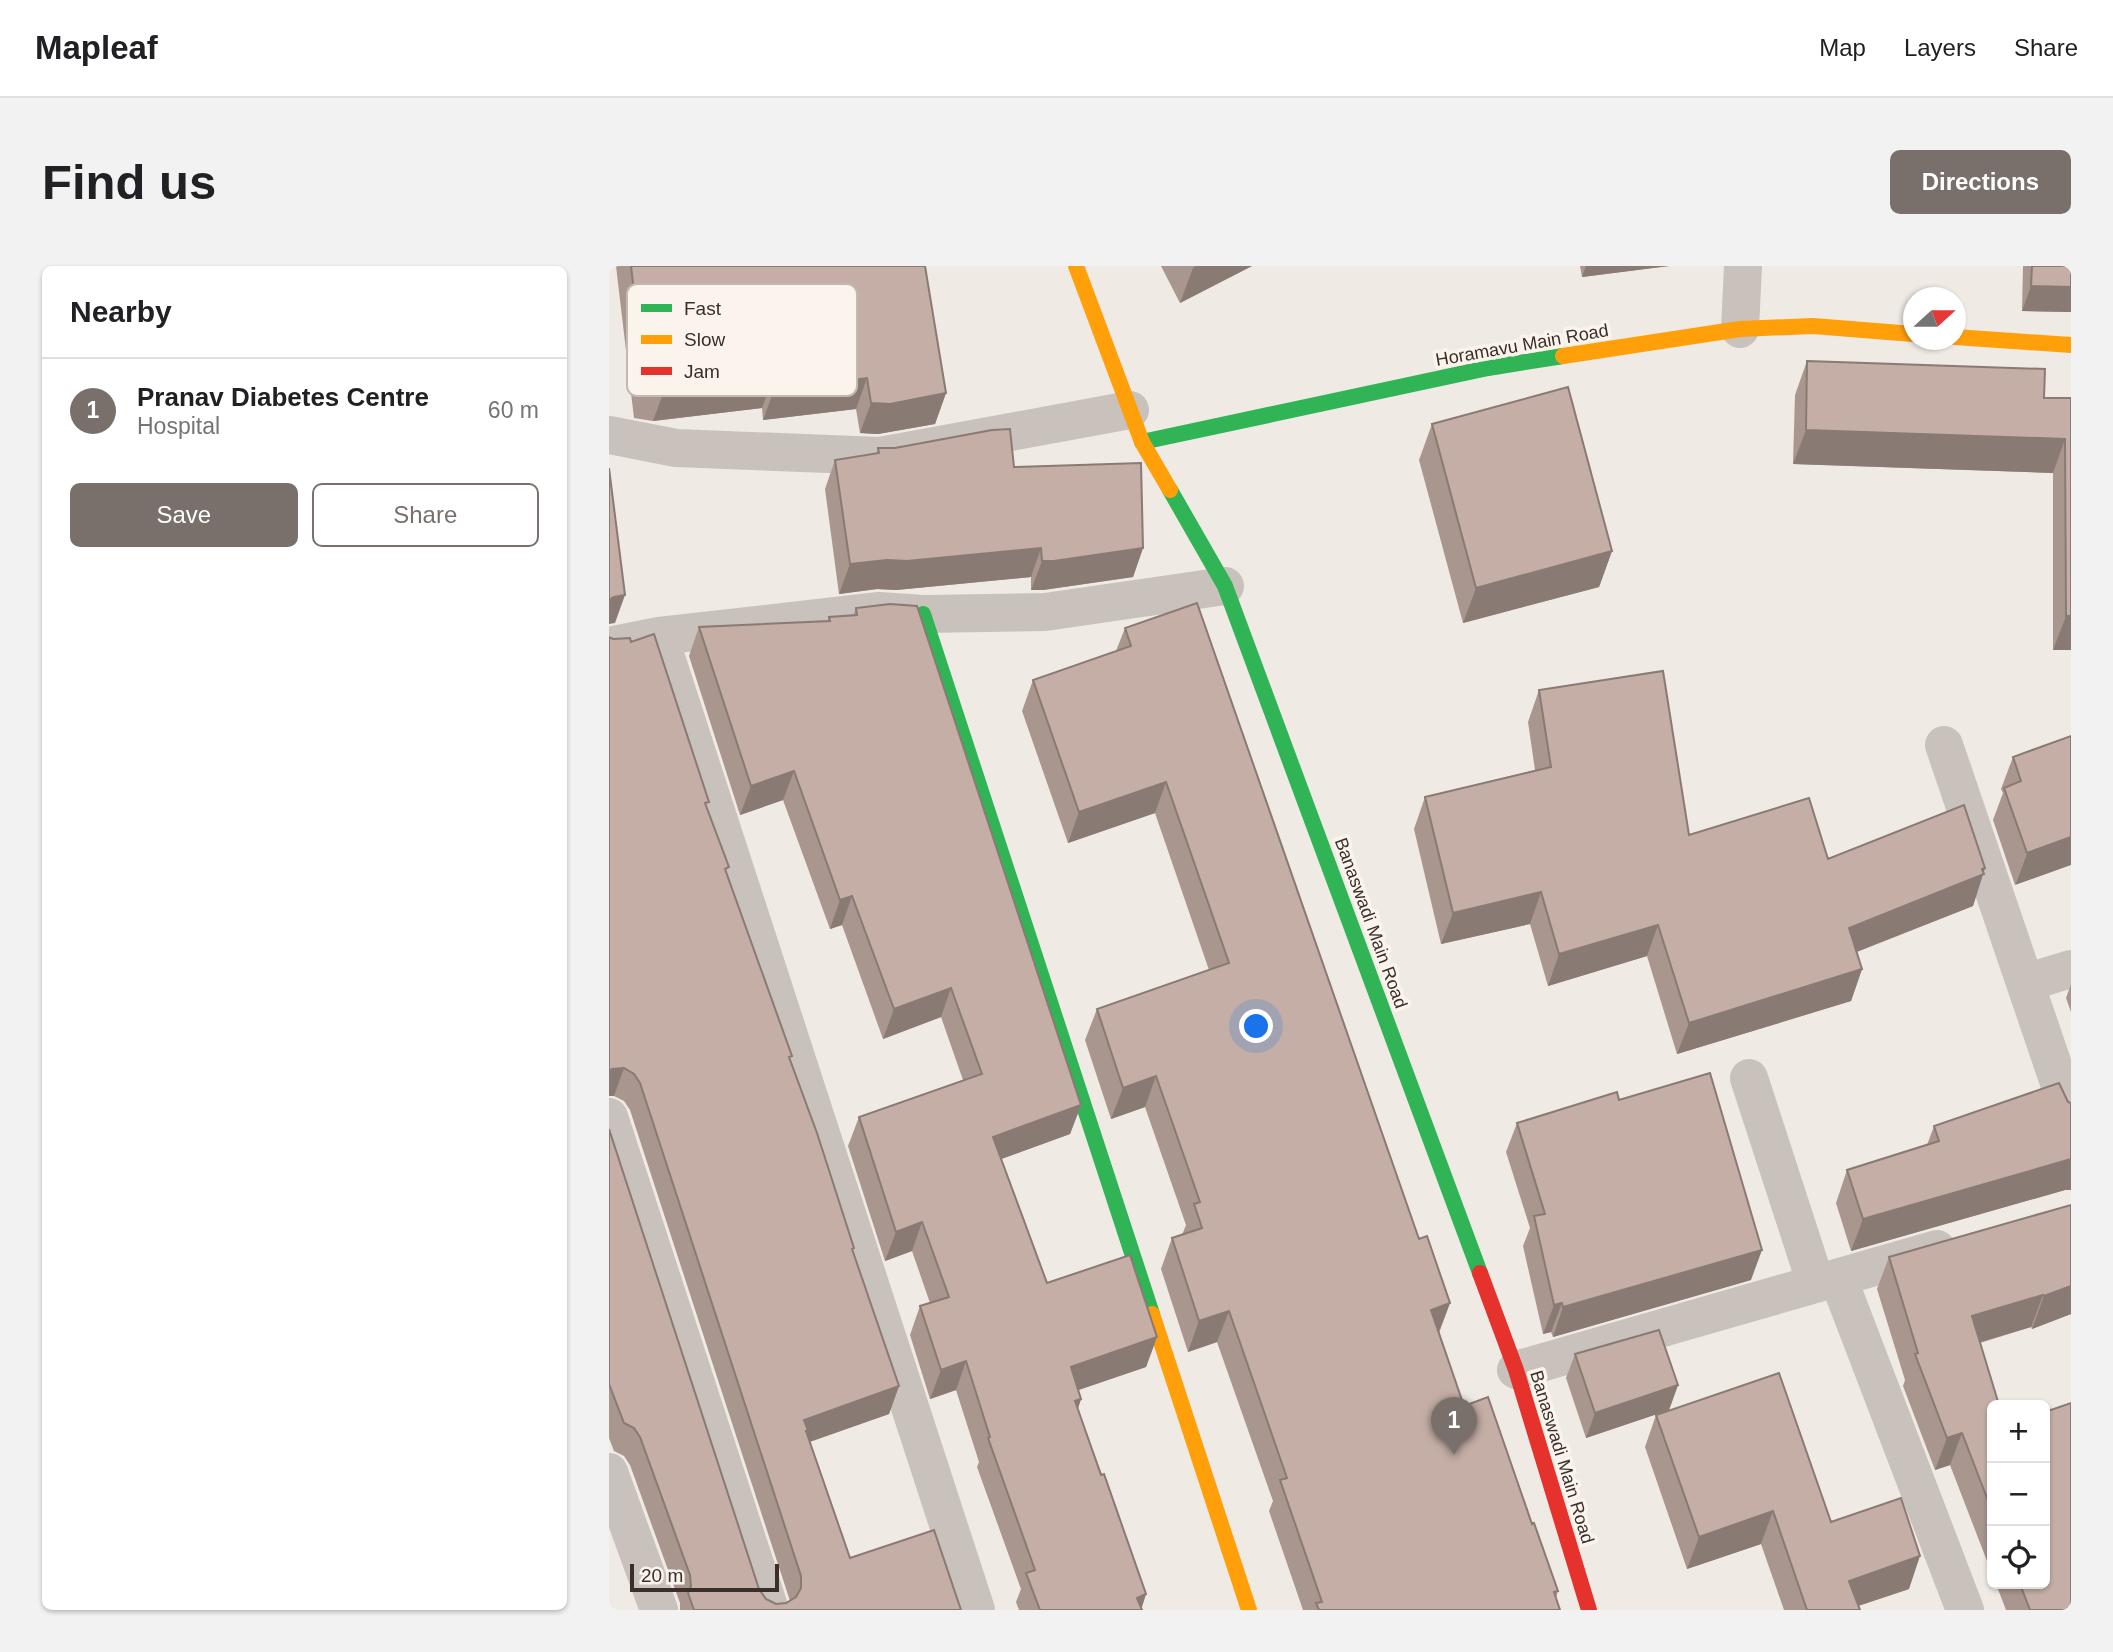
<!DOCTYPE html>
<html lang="en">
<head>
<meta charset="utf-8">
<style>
  :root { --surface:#fff; --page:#f2f2f2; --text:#202124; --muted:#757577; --line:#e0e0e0; --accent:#79706b }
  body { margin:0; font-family:Arial,sans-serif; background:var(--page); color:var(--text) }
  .controls { position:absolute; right:21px; bottom:21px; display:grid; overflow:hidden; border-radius:10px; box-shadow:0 2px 5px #0004 }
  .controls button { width:63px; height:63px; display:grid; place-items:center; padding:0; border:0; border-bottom:2px solid var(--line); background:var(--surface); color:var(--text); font:35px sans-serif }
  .compass { position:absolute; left:1294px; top:21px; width:63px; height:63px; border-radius:50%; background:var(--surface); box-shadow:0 2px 5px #0004; rotate:69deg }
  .scale { position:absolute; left:21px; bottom:18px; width:149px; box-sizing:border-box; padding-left:7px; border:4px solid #3a2f2a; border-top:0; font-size:19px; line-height:24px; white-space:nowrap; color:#3a2f2a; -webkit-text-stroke:5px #fbf4ec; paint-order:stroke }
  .you { position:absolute; left:648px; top:761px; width:24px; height:24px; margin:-18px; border:5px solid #fff; border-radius:50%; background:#1a73e8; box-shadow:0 0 0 10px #1a73e833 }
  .badge { display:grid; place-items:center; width:46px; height:46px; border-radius:50%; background:var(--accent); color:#fff; font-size:23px; font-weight:700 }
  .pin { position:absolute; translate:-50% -58px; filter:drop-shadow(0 2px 4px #0008) }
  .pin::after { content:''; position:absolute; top:37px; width:24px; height:21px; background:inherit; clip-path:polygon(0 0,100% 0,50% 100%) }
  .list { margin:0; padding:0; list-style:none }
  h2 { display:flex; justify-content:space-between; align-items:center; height:91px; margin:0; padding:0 28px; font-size:30px }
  h2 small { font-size:23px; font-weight:400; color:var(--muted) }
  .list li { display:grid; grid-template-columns:46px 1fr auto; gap:21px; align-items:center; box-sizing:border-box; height:105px; padding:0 28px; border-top:2px solid var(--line) }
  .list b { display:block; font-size:26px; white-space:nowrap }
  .list p { margin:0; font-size:23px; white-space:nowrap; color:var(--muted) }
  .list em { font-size:23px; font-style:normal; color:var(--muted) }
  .actions { display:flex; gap:14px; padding:21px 28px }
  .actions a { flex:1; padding:16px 0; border:2px solid var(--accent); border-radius:10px; text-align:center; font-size:24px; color:var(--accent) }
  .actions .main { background:var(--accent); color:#fff }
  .icon { flex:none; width:38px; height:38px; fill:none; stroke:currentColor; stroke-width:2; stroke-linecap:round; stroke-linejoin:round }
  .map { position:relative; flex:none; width:1462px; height:1344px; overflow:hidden; border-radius:10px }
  header { display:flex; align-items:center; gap:42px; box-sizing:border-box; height:98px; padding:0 35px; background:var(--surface); border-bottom:2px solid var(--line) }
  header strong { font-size:33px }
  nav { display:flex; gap:38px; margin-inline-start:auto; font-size:24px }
  .intro { display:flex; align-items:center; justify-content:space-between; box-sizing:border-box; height:168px; padding:0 42px }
  h1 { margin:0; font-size:49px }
  .button { padding:18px 32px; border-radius:10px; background:var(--accent); color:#fff; font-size:24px; font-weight:700 }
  main { display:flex; gap:42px; padding:0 42px }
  aside { flex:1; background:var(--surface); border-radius:10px; box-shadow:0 2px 5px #0004 }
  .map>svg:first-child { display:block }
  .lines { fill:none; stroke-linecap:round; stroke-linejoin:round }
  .street { stroke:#c9c2bc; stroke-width:38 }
  .fast { stroke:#30b455; stroke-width:16 }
  .slow { stroke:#ff9f0a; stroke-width:16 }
  .jam { stroke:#e5322d; stroke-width:16 }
  .wall { fill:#a9968e }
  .shaded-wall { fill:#897a74 }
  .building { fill:#c4aea5; stroke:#897a74; stroke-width:2 }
  .labels { text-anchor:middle; stroke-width:7; stroke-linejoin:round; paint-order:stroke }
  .street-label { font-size:18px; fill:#3a2f2a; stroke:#fbf4ec }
  .key { fill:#fbf4ec; stroke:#c1b9b2; stroke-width:2 }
  .key-label { font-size:19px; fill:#3a2f2a }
</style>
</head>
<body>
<header>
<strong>Mapleaf</strong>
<nav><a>Map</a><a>Layers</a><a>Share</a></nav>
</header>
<div class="intro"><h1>Find us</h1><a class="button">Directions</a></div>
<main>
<aside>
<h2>Nearby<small></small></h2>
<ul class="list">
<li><span class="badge">1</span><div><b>Pranav Diabetes Centre</b><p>Hospital</p></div><em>60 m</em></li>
</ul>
<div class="actions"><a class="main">Save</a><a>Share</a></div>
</aside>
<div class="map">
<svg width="1462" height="1344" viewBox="0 0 1462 1344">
  <rect width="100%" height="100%" fill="#efeae4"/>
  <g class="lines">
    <!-- street -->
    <path class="street" d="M1131,63L1134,0
      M0,169L67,182L271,190L521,144
      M50,370L367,1344
      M0,380L50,370L270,345L314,348L436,346L616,320
      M1335,479L1462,852
      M1416,717L1462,703
      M1140,812L1207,1018
      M0,851L161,1344
      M1229,1012L1356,1344
      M907,1104L1328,983
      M0,1206L50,1344"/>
    <!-- fast -->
    <path class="fast" d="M533,176L879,102L954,90
      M561,224L616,320L871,1007
      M314,348L543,1048"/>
    <!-- slow -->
    <path class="slow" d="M467,0L533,176L561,224
      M1346,71L1462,79
      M954,90L1131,63L1204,60L1304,68
      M543,1048L640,1344"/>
    <!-- jam -->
    <path class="jam" d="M871,1007L907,1104L980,1344"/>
  </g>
  <!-- wall -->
  <path class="wall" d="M7,0H316L337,127L326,158L269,168L251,167L247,143L154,154L153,142L44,155L25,152Z
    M552,0H643L571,37Z
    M971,0H1060L973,11Z
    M1414,0H1462V46L1413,45Z
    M1198,95L1435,132H1462V384H1444V207L1184,198L1186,129Z
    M823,158L1003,285L990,321L854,357L810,194Z
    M269,182L405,201L534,282L524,311L434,324H422V311L287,324L268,323L230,328L216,223L226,194L267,188Z
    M247,342L472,839L461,868L392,893L438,1017L548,1071L537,1101L469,1124L472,1133L469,1143L537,1328L532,1343L533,1344H410L407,1336L412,1323L368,1201L370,1196L347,1124L321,1133L301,1069L311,1040L321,1037L303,985L276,995L239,880L250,851L354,814L332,751L274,773L233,659L221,663L174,534L131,549L80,390L90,361L218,355L220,351L244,350Z
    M516,362L841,1037L830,1067L855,1140L923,1258L949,1325L947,1332L951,1344H694L660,1245L664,1235L608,1076L579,1086L552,1003L563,972L573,969L577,959L536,841L502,853L476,774L488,743L600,704L546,547L459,577L413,445L424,414L507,385Z
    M0,371L4,373L22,376L98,542L118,607L244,986L290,1120L280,1148L201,1176L241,1292L352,1344H71V1337L21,1199L15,1190L5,1185L0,1172V863L150,1323L157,1333L167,1338L177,1337L181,1335L21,844L15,835L5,830H0Z
    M930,424L1080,569L1219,593L1376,602L1364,640L1248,686L1253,703L1242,735L1068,788L1038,690L939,720L921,658L832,678L805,563L816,531L926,504L919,456Z
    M1462,470L1406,619L1384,554L1394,527L1392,523L1404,491Z
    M1462,718V746L1457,732Z
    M1010,834L1142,1014L944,1071L942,1066L934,1068L914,980L921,962L897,886L908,857Z
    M1459,836L1456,924L1242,985L1227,937L1238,904L1318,879L1325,860Z
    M1462,939V1048L1423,1063L1422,1061L1371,1077L1383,1139V1308L1341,1199L1326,1204L1294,1120L1296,1114L1268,1023L1280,991Z
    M966,1088L1069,1119L1060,1144L977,1172L957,1112Z
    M1047,1149L1222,1256L1300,1323L1249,1340L1251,1344H1175L1152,1278L1078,1303L1036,1181Z
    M1387,1318H1436L1462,1344H1397Z"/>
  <!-- shaded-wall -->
  <path class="shaded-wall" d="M587,0H643L571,37L584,2Z
    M977,0H1060L973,11Z
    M1422,20L1462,21V46L1413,45Z
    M164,112L153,142L44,155L55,125Z
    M258,112L247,143L154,154L165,124Z
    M337,127L326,158L269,168L251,167L262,137Z
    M1197,164L1456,173L1444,207L1184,198Z
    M432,282L422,311L287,324L268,323L230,328L241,298L278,294Z
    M534,282L524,311L434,324H422L433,295Z
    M1003,285L990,321L854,357L867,322Z
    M16,329L6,357L0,358V334L5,331Z
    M1457,350H1462V384H1444Z
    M185,505L174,534L131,549L142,520Z
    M557,516L546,547L459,577L470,546Z
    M1462,571V599L1406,619L1418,587Z
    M1376,602L1364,640L1229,693L1240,662Z
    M932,626L921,658L832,678L844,647Z
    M243,630L233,659L221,663L231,634Z
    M1049,659L1038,690L939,720L950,688Z
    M1253,703L1242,735L1068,788L1080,757Z
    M342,722L332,751L274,773L285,743Z
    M15,802L5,830H0V805L3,803Z
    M547,810L536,841L502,853L514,822Z
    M472,839L461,868L373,900L384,871Z
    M1462,893V924H1456L1242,985L1254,953Z
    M313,956L303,985L276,995L287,966Z
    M1153,984L1142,1014L944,1071L954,1041Z
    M1462,1020V1048L1423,1063L1435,1030Z
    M1434,1029L1422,1061L1351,1082L1363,1050Z
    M841,1037L829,1068L822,1044Z
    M953,1037L942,1066L934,1068L945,1039Z
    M620,1045L608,1076L579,1086L590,1055Z
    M548,1071L537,1101L452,1130L462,1101Z
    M357,1095L347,1124L321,1133L332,1104Z
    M1069,1119L1060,1144L977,1172L986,1147Z
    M290,1120L280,1148L194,1178L195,1154Z
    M472,1133L462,1162L466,1135Z
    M1353,1167L1341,1199L1326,1204L1338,1172Z
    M1164,1245L1152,1278L1078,1303L1090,1271Z
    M1311,1290L1300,1323L1237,1344L1240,1315Z
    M537,1328L532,1344L528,1332Z"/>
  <!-- building -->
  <path class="building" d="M22,0H316L337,127L281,138L262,137L258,112L165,124L164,112L55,125L36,121Z
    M1423,0H1462V21L1422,20Z
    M1198,95L1436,103L1435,132H1462V350H1457L1456,173L1197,164Z
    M959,121L1003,285L867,322L823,158Z
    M401,163L405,201L532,197L534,282L445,295H433L432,282L298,295L278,294L241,298L226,194L270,187L269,182H286L383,164Z
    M0,202L16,329L5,331L0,334Z
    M588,337L810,973L818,970L841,1037L822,1044L855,1140L879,1131L923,1258L925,1257L949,1325L945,1326L951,1344H710L707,1337L713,1336L671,1214L678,1212L620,1045L590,1055L563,972L593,962L585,938L591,936L547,810L514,822L488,743L620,697L557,516L470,546L424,414L522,380L516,362Z
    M281,338L308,340L472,839L384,871L438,1017L521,989L548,1071L462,1101L472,1133L466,1135L492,1209L495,1208L537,1328L528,1332L533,1344H431L417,1307L426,1304L379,1172L381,1171L357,1095L332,1104L311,1040L340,1031L313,956L287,966L250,851L373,808L342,722L285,743L243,630L231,634L185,505L142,520L90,361L221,355L220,351L248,349L247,342Z
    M45,368L100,536L96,537L120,601L116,603L183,790L180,791L208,867L245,982L243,983L290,1120L195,1154L199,1165H197L241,1292L325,1264L352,1344H85L79,1327L82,1320L81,1309L31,1171L25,1162L15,1157L0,1118V863L150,1323L157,1333L167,1338L177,1337L187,1331L192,1322V1310L31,817L25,808L15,802L3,803L0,805V371L4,373L21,372L22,376Z
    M1054,405L1080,569L1200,532L1219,593L1355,539L1376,602L1373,603L1375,608L1240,662L1253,703L1080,757L1049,659L950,688L932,626L844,647L816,531L942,501L930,424Z
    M1462,470V571L1418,587L1395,522L1412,515L1404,491Z
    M1101,807L1153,984L954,1041L953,1037L945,1039L925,950L936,948L908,857L1008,826L1010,834Z
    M1450,817L1459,836L1462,837V893L1254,953L1238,904L1330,875L1325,860Z
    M1462,939V1020L1435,1030L1434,1029L1363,1050L1390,1139H1383V1245L1353,1167L1338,1172L1306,1088L1309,1087L1280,991Z
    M1050,1064L1069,1119L986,1147L966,1088Z
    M1170,1107L1222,1256L1292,1232L1311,1290L1240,1315L1251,1344H1198L1164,1245L1090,1271L1047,1149Z
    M1462,1137V1344H1421L1411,1318H1436V1146Z"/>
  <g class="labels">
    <!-- street labels -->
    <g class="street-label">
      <text transform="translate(913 79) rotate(-10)" y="6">Horamavu Main Road</text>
      <text transform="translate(762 657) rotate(70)" y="6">Banaswadi Main Road</text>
      <text transform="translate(953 1191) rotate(73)" y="6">Banaswadi Main Road</text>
    </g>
  </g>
  <!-- legend -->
  <rect x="18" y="18" width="230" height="112" rx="10" class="key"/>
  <rect x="32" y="38" width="31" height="8" fill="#30b455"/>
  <rect x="32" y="69" width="31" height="9" fill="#ff9f0a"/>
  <rect x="32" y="101" width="31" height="8" fill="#e5322d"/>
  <g class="key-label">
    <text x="75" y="49">Fast</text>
    <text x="75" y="80">Slow</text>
    <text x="75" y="112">Jam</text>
  </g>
</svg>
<div class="controls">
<button>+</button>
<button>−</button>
<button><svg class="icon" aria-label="locate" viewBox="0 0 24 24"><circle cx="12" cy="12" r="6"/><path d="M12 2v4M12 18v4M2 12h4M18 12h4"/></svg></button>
</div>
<svg class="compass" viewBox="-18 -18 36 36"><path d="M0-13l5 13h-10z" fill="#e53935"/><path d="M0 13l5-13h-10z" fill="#757577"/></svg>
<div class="scale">20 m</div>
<div class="you"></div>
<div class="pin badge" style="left:845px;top:1189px">1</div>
</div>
</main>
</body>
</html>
